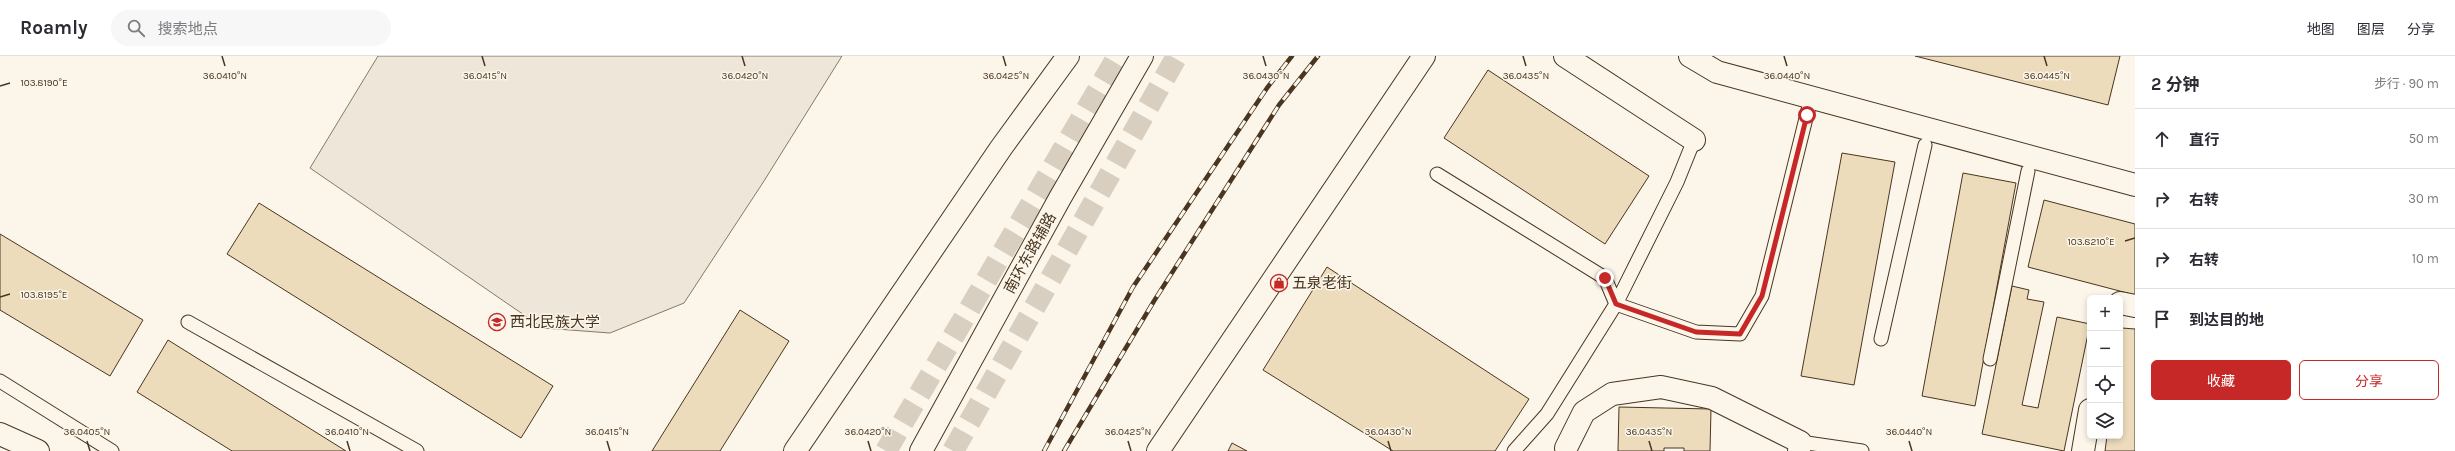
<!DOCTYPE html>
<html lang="zh">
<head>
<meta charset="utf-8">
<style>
  :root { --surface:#fff; --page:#f7f7f7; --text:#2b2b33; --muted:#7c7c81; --line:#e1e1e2; --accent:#c62828 }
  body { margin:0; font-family:Karla,"Noto Sans SC",sans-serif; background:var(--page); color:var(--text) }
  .controls { position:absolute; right:12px; bottom:12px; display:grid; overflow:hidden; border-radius:6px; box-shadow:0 2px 6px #0003 }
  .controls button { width:36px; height:36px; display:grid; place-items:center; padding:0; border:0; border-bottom:1px solid var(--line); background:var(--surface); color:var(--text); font:20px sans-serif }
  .stop { position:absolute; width:12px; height:12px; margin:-9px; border:3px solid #c62828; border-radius:50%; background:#fff }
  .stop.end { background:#c62828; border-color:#fff; box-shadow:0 1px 4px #0008 }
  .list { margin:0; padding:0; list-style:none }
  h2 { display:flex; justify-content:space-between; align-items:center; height:52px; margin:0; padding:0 16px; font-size:17px }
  h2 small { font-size:13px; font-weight:400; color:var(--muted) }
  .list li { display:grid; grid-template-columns:26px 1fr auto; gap:12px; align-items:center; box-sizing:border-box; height:60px; padding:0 16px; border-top:1px solid var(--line) }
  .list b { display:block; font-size:15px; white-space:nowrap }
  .list em { font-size:13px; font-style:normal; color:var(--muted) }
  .actions { display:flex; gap:8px; padding:12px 16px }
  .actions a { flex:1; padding:9px 0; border:1px solid var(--accent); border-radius:6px; text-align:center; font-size:14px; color:var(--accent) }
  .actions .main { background:var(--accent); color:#fff }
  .icon { flex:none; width:22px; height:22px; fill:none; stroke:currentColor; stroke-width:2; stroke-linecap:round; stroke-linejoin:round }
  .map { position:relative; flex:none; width:2135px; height:395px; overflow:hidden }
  header { display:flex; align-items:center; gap:24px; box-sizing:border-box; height:56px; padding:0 20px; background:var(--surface); border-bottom:1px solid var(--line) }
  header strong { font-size:19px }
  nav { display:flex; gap:22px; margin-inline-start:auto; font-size:14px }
  .search { width:280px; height:36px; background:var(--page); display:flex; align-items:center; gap:10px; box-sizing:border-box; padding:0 14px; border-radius:22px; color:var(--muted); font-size:15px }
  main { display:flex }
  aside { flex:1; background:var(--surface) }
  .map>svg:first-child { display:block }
  .garden { fill:#ede6d9; stroke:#887966 }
  .building { fill:#ecdcbc; stroke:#4a3520 }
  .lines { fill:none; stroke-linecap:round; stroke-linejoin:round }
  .highway-tunnel { stroke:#d8cfc1; stroke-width:22; stroke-dasharray:22 11; stroke-linecap:butt }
  .lane-casing { stroke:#4a3520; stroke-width:15 }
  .street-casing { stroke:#4a3520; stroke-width:24 }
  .secondary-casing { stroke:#4a3520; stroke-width:24 }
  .primary-casing { stroke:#4a3520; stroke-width:24 }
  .lane { stroke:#fbf6e9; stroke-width:13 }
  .street { stroke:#fbf6e9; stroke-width:22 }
  .secondary { stroke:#fbf6e9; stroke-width:22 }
  .primary { stroke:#fbf6e9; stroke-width:22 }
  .rail-casing { stroke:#4a3520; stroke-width:4.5 }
  .rail { stroke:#fbf6e9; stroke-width:3; stroke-dasharray:9; stroke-linecap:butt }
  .route { stroke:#c62828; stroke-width:5 }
  .ticks { fill:none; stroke:#4a3520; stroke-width:1.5 }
  .labels { text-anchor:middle; stroke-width:3; stroke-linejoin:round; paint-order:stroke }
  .street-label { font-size:15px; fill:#4a3520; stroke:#fbf6e9 }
  .poi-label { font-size:15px; fill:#4a3520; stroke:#fbf6e9; text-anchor:start }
  .ticks-label { font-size:10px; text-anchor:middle; fill:#4a3520; stroke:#fbf6e9; stroke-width:3; stroke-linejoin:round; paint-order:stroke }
</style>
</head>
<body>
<header>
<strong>Roamly</strong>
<div class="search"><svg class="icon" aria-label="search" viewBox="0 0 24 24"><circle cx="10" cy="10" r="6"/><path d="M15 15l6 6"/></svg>搜索地点</div>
<nav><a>地图</a><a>图层</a><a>分享</a></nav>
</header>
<main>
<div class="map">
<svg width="2135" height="395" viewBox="0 0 2135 395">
  <rect width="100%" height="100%" fill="#fbf6e9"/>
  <!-- garden -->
  <path class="garden" d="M378,0H842L764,125L684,247L610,277L543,272L310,112Z"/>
  <!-- building -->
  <path class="building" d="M1915,0H2120L2108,49Z
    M1488,14L1649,120L1605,188L1444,82Z
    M1842,97L1895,106L1854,329L1801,320Z
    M1963,117L2016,127L1975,350L1922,340Z
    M2044,144L2135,168V239L2028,211Z
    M259,147L553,330L521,382L227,198Z
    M0,178L143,264L110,320L0,254Z
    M1327,211L1529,343L1495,395H1393L1263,314Z
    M2012,230L2029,234L2027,243L2044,246L2022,349L2038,352L2057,261L2090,268L2064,395L1982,378Z
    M740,254L789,285L720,395H652Z
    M2122,272L2135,273V395H2105L2107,380H2120Z
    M168,284L346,395H232L137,336Z
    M1619,351L1711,353L1710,395H1684V392H1664V395H1618Z
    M1232,387L1247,395H1228Z"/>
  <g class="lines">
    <!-- highway-tunnel -->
    <path class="highway-tunnel" d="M886,395L1118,0
      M953,395L1177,0"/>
    <!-- lane casing -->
    <g class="lane-casing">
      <path id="lane" d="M1437,118L1605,222L1616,248L1696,276L1740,278L1762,240L1811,42
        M188,266L417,395
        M1881,283L1925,89
        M1990,303L2028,115
        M0,325L112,395
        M1800,386L1862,395
        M1514,395L1547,358L1616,248L1677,126L1694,84"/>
    </g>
    <!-- street casing -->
    <g class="street-casing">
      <path id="street" d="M1565,0L1694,84
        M2120,247L2135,250
        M0,378L38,395
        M1566,392L1584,356L1612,338L1661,331L1712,342L1800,386L1799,395
        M795,395L1001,92L1068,0
        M1158,395L1424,0
        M2083,395L2090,354"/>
    </g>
    <!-- secondary casing -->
    <g class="secondary-casing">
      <path id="secondary" d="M1690,0L1717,16L2135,129"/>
    </g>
    <!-- primary casing -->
    <g class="primary-casing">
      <path id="primary" d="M921,395L1060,142L1142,0"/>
    </g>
    <!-- lane -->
    <use href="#lane" class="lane"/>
    <!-- street -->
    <use href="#street" class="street"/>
    <!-- secondary -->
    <use href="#secondary" class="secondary"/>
    <!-- primary -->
    <use href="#primary" class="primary"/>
    <!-- rail casing -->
    <g class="rail-casing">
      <path id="rail" d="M1044,395L1133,231L1267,32L1292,0
        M1064,395L1154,245L1279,49L1318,0"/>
    </g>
    <!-- rail -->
    <use href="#rail" class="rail"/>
  </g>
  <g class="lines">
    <!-- route -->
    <path class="route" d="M1605,222L1616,248L1696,276L1740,278L1762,240L1807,59"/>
  </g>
  <!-- ticks -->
  <path class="ticks" d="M222,0L225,10M482,0L485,10M742,0L745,10M1003,0L1006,10M1263,0L1266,10M1523,0L1526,10M1784,0L1787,10M2044,0L2047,10M0,30L10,27M2125,185L2135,182M0,241L10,238M87,385L90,395M347,385L350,395M607,385L610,395M868,385L871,395M1128,385L1131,395M1388,385L1391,395M1649,385L1652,395M1909,385L1912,395"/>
  <!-- icons -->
  <defs>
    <g id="shop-ring" transform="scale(0.9)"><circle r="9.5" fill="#fbf6e9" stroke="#c62828" stroke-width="1.5"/><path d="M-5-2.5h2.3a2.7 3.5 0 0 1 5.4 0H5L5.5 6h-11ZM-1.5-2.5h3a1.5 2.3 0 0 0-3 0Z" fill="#c62828"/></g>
    <g id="university-ring" transform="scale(0.9)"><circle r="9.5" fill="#fbf6e9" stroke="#c62828" stroke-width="1.5"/><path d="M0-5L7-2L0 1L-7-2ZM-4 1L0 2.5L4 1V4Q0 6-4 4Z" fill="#c62828"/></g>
  </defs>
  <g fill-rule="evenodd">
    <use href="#shop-ring" x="1279" y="227"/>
    <use href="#university-ring" x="497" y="266"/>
  </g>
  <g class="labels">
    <!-- street labels -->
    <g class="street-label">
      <text transform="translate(1030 197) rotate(-61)" y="5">南环东路辅路</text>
    </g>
    <!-- poi labels -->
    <g class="poi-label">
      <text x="1292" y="232">五泉老街</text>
      <text x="510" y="271">西北民族大学</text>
    </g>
  </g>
  <g class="ticks-label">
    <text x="225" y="23">36.0410°N</text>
    <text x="485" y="23">36.0415°N</text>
    <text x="745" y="23">36.0420°N</text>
    <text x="1006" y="23">36.0425°N</text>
    <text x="1266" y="23">36.0430°N</text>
    <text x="1526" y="23">36.0435°N</text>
    <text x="1787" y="23">36.0440°N</text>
    <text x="2047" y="23">36.0445°N</text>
    <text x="44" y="30">103.8190°E</text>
    <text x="2091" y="189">103.8210°E</text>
    <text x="44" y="242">103.8195°E</text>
    <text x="87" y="379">36.0405°N</text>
    <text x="347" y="379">36.0410°N</text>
    <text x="607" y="379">36.0415°N</text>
    <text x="868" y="379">36.0420°N</text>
    <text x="1128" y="379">36.0425°N</text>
    <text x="1388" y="379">36.0430°N</text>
    <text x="1649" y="379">36.0435°N</text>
    <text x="1909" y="379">36.0440°N</text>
  </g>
</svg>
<div class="controls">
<button>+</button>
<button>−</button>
<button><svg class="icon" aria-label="locate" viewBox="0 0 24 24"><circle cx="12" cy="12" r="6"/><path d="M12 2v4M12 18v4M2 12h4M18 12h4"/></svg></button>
<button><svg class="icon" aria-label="layers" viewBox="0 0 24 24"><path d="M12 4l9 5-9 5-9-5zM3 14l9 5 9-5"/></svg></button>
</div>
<div class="stop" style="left:1807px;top:59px"></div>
<div class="stop end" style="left:1605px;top:222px"></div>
</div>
<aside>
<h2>2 分钟<small>步行 · 90 m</small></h2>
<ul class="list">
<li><svg class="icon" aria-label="ahead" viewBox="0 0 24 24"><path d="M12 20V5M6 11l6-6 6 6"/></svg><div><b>直行</b></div><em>50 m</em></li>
<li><svg class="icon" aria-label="right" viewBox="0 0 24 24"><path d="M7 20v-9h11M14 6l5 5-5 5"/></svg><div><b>右转</b></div><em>30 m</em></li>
<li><svg class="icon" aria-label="right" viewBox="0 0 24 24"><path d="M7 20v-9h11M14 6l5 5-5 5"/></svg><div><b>右转</b></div><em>10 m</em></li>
<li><svg class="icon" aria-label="arrive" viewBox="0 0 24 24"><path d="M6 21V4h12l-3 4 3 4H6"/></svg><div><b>到达目的地</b></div></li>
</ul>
<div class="actions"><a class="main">收藏</a><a>分享</a></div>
</aside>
</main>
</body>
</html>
